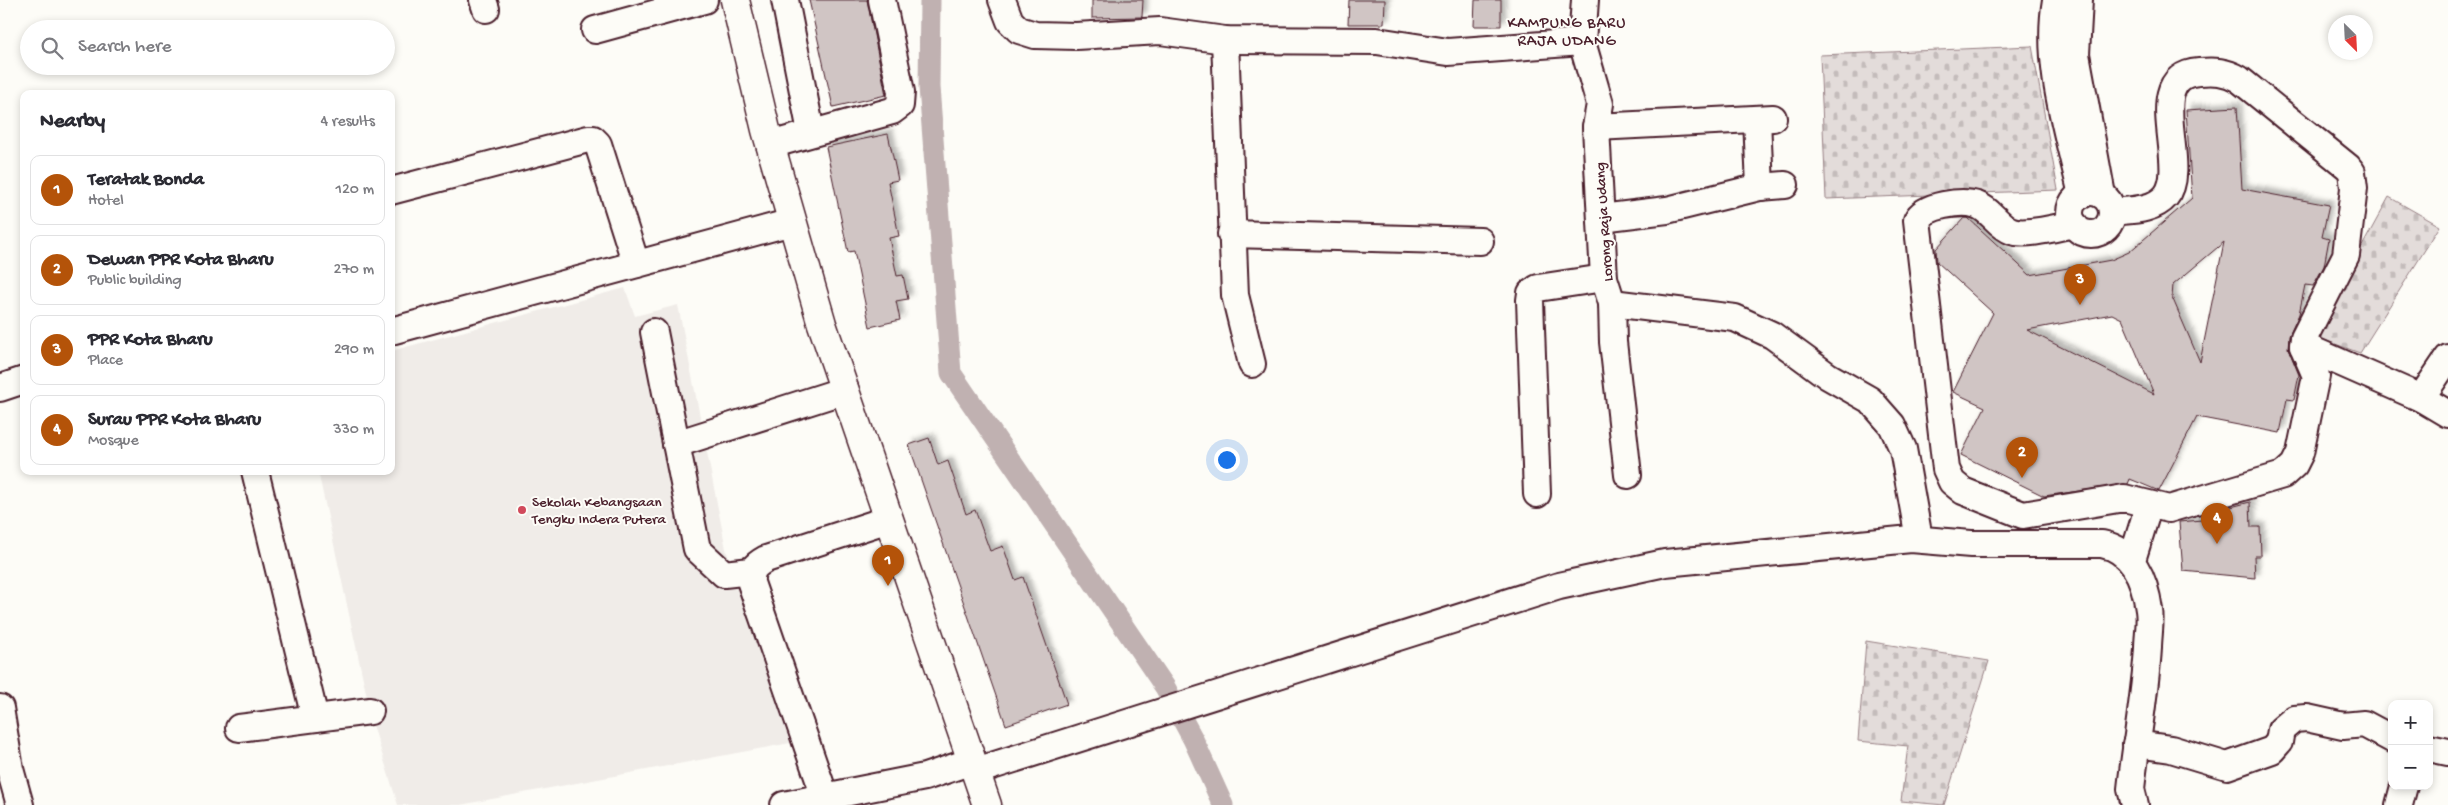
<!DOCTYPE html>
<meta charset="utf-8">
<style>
body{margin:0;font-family:"Gochi Hand",sans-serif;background:#f7f7f7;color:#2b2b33}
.controls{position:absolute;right:15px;bottom:15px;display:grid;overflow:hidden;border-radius:10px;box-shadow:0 2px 8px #0003}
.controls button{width:45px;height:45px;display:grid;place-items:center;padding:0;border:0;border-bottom:1px solid #e1e1e2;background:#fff;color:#2b2b33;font:25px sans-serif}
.compass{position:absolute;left:2328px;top:15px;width:45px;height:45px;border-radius:50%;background:#fff;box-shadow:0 2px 8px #0003;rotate:156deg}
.you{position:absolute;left:1226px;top:459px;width:18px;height:18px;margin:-12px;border:4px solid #fff;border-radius:50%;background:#1a73e8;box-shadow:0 0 0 8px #1a73e833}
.badge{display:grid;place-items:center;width:32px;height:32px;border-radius:50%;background:#b45309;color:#fff;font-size:16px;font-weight:700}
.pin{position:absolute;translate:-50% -41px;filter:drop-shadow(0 1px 2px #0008)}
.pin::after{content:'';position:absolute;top:26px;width:18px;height:15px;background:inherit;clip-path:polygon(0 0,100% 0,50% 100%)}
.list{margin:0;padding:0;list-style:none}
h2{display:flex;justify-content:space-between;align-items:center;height:65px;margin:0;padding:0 20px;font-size:21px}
h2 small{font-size:16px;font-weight:400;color:#7c7c81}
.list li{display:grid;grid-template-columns:32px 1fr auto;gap:15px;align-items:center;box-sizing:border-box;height:70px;margin:0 10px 10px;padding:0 10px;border:1px solid #e1e1e2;border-radius:10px}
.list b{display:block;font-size:19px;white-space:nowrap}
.list p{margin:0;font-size:16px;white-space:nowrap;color:#7c7c81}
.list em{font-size:16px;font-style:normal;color:#7c7c81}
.icon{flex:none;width:28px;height:28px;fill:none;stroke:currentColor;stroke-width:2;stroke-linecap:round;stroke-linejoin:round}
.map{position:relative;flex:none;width:2448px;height:805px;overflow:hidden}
.search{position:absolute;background:#fff;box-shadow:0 2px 8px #0003;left:20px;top:20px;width:375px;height:55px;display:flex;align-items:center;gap:12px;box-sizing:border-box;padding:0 18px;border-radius:28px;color:#7c7c81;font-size:19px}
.panel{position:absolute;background:#fff;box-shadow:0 2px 8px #0003;left:20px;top:90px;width:375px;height:385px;border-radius:10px}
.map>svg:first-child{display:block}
</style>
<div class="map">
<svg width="2448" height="805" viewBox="0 0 2448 805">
<defs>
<pattern id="cemetery-stones" width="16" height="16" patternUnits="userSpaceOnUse" patternTransform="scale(1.25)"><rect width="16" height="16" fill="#e3dcda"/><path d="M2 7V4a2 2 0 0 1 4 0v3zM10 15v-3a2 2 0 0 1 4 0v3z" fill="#c4bcbb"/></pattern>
<filter id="shadow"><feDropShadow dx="4.5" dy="-4.5" stdDeviation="2.5" flood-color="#0004"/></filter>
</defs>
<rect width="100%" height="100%" fill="#fdfcf7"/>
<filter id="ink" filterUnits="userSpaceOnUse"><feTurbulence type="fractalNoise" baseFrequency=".02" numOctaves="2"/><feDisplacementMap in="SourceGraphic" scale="10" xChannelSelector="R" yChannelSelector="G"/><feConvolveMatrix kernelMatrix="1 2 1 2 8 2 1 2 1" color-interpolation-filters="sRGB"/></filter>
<g filter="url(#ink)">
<path fill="#f0ece8" d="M625 288 635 316 678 305 726 549 790 743 460 805H398L373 725 318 471H391V351Z"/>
<g fill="url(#cemetery-stones)" stroke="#967e82">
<path d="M2032 46 2058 190 1826 199 1820 55Z"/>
<path d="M2389 197 2440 226 2360 353 2313 336Z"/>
<path d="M1866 641 1989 661 1944 805 1901 801 1908 746 1858 741Z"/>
</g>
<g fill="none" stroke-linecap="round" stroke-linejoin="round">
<path stroke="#c0b1b1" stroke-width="21" d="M930 0 929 87 951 373 1165 687 1193 739 1223 805"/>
</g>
<g fill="#d0c5c4" stroke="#4a1f2b" fill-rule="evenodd" filter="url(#shadow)">
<path d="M809 0H867L886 95 833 107Z"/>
<path d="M1092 0H1143L1142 17 1092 18Z"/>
<path d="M1349 0H1385L1384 24H1348Z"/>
<path d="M1475 0H1501V26H1474Z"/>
<path d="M2237 107 2242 189 2329 205 2322 237 2329 239 2324 266 2313 286 2305 285 2299 314 2289 336 2288 348 2299 375 2294 400 2287 399 2280 433 2197 417 2159 491 2130 479 2128 484 2044 496 1961 455 1985 407 1953 392 1993 313 1937 262 1936 249 1964 218H1968L2030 275 2111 260 2129 252 2192 198 2186 110ZM2224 242 2200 362 2172 297 2173 285ZM2112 314 2122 319 2154 394 2027 330Z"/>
<path d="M888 134 898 180 888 182 899 236 889 238 897 276 903 275 908 299 896 301 900 320 870 327 854 251 848 252 826 147Z"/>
<path d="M929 438 938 465 948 461 966 514 975 510 990 551 1003 546 1015 580 1023 577 1067 704 1006 725 909 445Z"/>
<path d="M2250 502 2251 527H2260L2261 556H2254L2255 578 2183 571 2179 522 2202 520 2201 515Z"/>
</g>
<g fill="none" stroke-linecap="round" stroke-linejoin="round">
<defs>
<g id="minor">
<path d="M483 0 486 9"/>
<path d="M785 0 811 132"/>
<path d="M1002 0 1010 21 1019 30 1035 35 1076 36 1160 31 1225 40 1377 41 1448 52 1582 42"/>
<path d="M1585 0 1582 42 1600 104 1596 127 1604 278 1612 303 1613 342 1628 475"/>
<path d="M2056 0C2045 65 2068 132 2082 195"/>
<path d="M2079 0 2076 54 2102 195"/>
<path d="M595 30 704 0"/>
<path d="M1225 40 1235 295 1252 364"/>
<path d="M1757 119 1760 187"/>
<path d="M1596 127 1773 118"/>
<path d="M770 145 892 111 900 105 901 92 882 0"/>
<path d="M391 191 588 139H593L598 144 636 264"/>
<circle cx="2091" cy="213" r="21"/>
<path d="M1601 218 1667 210 1760 187 1785 185"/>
<path d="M2074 224C2058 227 2026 236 2012 231 1998 226 1991 210 1977 205 1962 200 1924 205 1917 220L1946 469 1952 482 1963 491 2023 515 2124 498 2169 509 2283 475 2294 465 2300 453 2316 376 2303 346 2304 338 2346 255 2354 188 2352 172 2348 167 2239 79C2225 71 2215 71 2199 72 2140 76 2191 166 2166 196 2153 211 2130 210 2112 212"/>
<path d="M1231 234 1480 241"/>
<path d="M1612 303 1735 318 1772 335 1828 376 1870 400 1892 425 1903 449 1919 539"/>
<path d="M391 331 792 222"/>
<path d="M654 332 697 549 724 574 751 571"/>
<path d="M2303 346 2421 398"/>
<path d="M2448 358 2421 398 2448 414"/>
<path d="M0 388 24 380"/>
<path d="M676 444 845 390"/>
<path d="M255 471 315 718"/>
<path d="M1537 494 1530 300 1531 293 1538 288 1604 278"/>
<path d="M2132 560 2149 505"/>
<path d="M0 708 10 769 20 805"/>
<path d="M239 728 370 711"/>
<path d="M2136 744 2171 749 2227 766 2272 750 2279 742 2281 730 2294 719 2307 718 2343 726 2364 724 2392 739"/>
<path d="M2429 748 2448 752"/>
<path d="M976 771 1559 586 1665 563 1911 539 1971 544H2102C2133 550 2145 580 2149 610 2151 622 2148 636 2148 648 2145 696 2136 742 2131 789L2135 805"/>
<path d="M825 797 751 583C750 570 755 565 766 559L889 519"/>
<path d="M784 805 925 777 972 761"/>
<path d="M2399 805 2404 786"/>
</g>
<path id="major" d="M735 0 766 130 822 324 987 805"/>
</defs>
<use href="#minor" stroke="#4a1f2b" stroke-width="30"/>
<use href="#major" stroke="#4a1f2b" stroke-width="31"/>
<use href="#minor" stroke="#fdfcf7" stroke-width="26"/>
<use href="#major" stroke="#fdfcf7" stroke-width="28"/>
</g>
</g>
<circle fill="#d1495b" stroke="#fdfcf7" stroke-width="2" cx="522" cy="510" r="5"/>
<g text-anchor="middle" stroke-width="4" stroke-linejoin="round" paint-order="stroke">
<g font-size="15" fill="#4a1f2b" stroke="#fdfcf7">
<text transform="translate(1603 222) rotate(-94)" y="5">Lorong Raja Udang</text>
</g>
<g font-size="15" fill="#4a1f2b" stroke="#fdfcf7" text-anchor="start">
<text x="532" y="506">Sekolah Kebangsaan<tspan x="532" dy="17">Tengku Indera Putera</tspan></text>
</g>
<g font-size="16" letter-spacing="1" fill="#4a1f2b" stroke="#fdfcf7">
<text x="1567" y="27">KAMPUNG BARU<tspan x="1567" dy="18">RAJA UDANG</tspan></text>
</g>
</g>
</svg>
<div class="controls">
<button>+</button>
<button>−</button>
</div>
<svg class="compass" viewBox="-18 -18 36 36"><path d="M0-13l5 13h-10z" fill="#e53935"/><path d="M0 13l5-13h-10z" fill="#7c7c81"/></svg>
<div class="you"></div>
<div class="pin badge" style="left:888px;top:586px">1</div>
<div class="pin badge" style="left:2022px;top:478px">2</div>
<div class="pin badge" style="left:2080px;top:305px">3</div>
<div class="pin badge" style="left:2217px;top:544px">4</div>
<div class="search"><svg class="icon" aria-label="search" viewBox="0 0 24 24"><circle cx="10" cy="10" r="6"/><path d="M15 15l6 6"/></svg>Search here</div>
<section class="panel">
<h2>Nearby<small>4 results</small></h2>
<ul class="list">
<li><span class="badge">1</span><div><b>Teratak Bonda</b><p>Hotel</p></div><em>120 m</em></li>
<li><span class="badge">2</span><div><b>Dewan PPR Kota Bharu</b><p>Public building</p></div><em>270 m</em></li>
<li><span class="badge">3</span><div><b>PPR Kota Bharu</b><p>Place</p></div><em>290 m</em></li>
<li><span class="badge">4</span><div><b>Surau PPR Kota Bharu</b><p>Mosque</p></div><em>330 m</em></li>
</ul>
</section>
</div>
